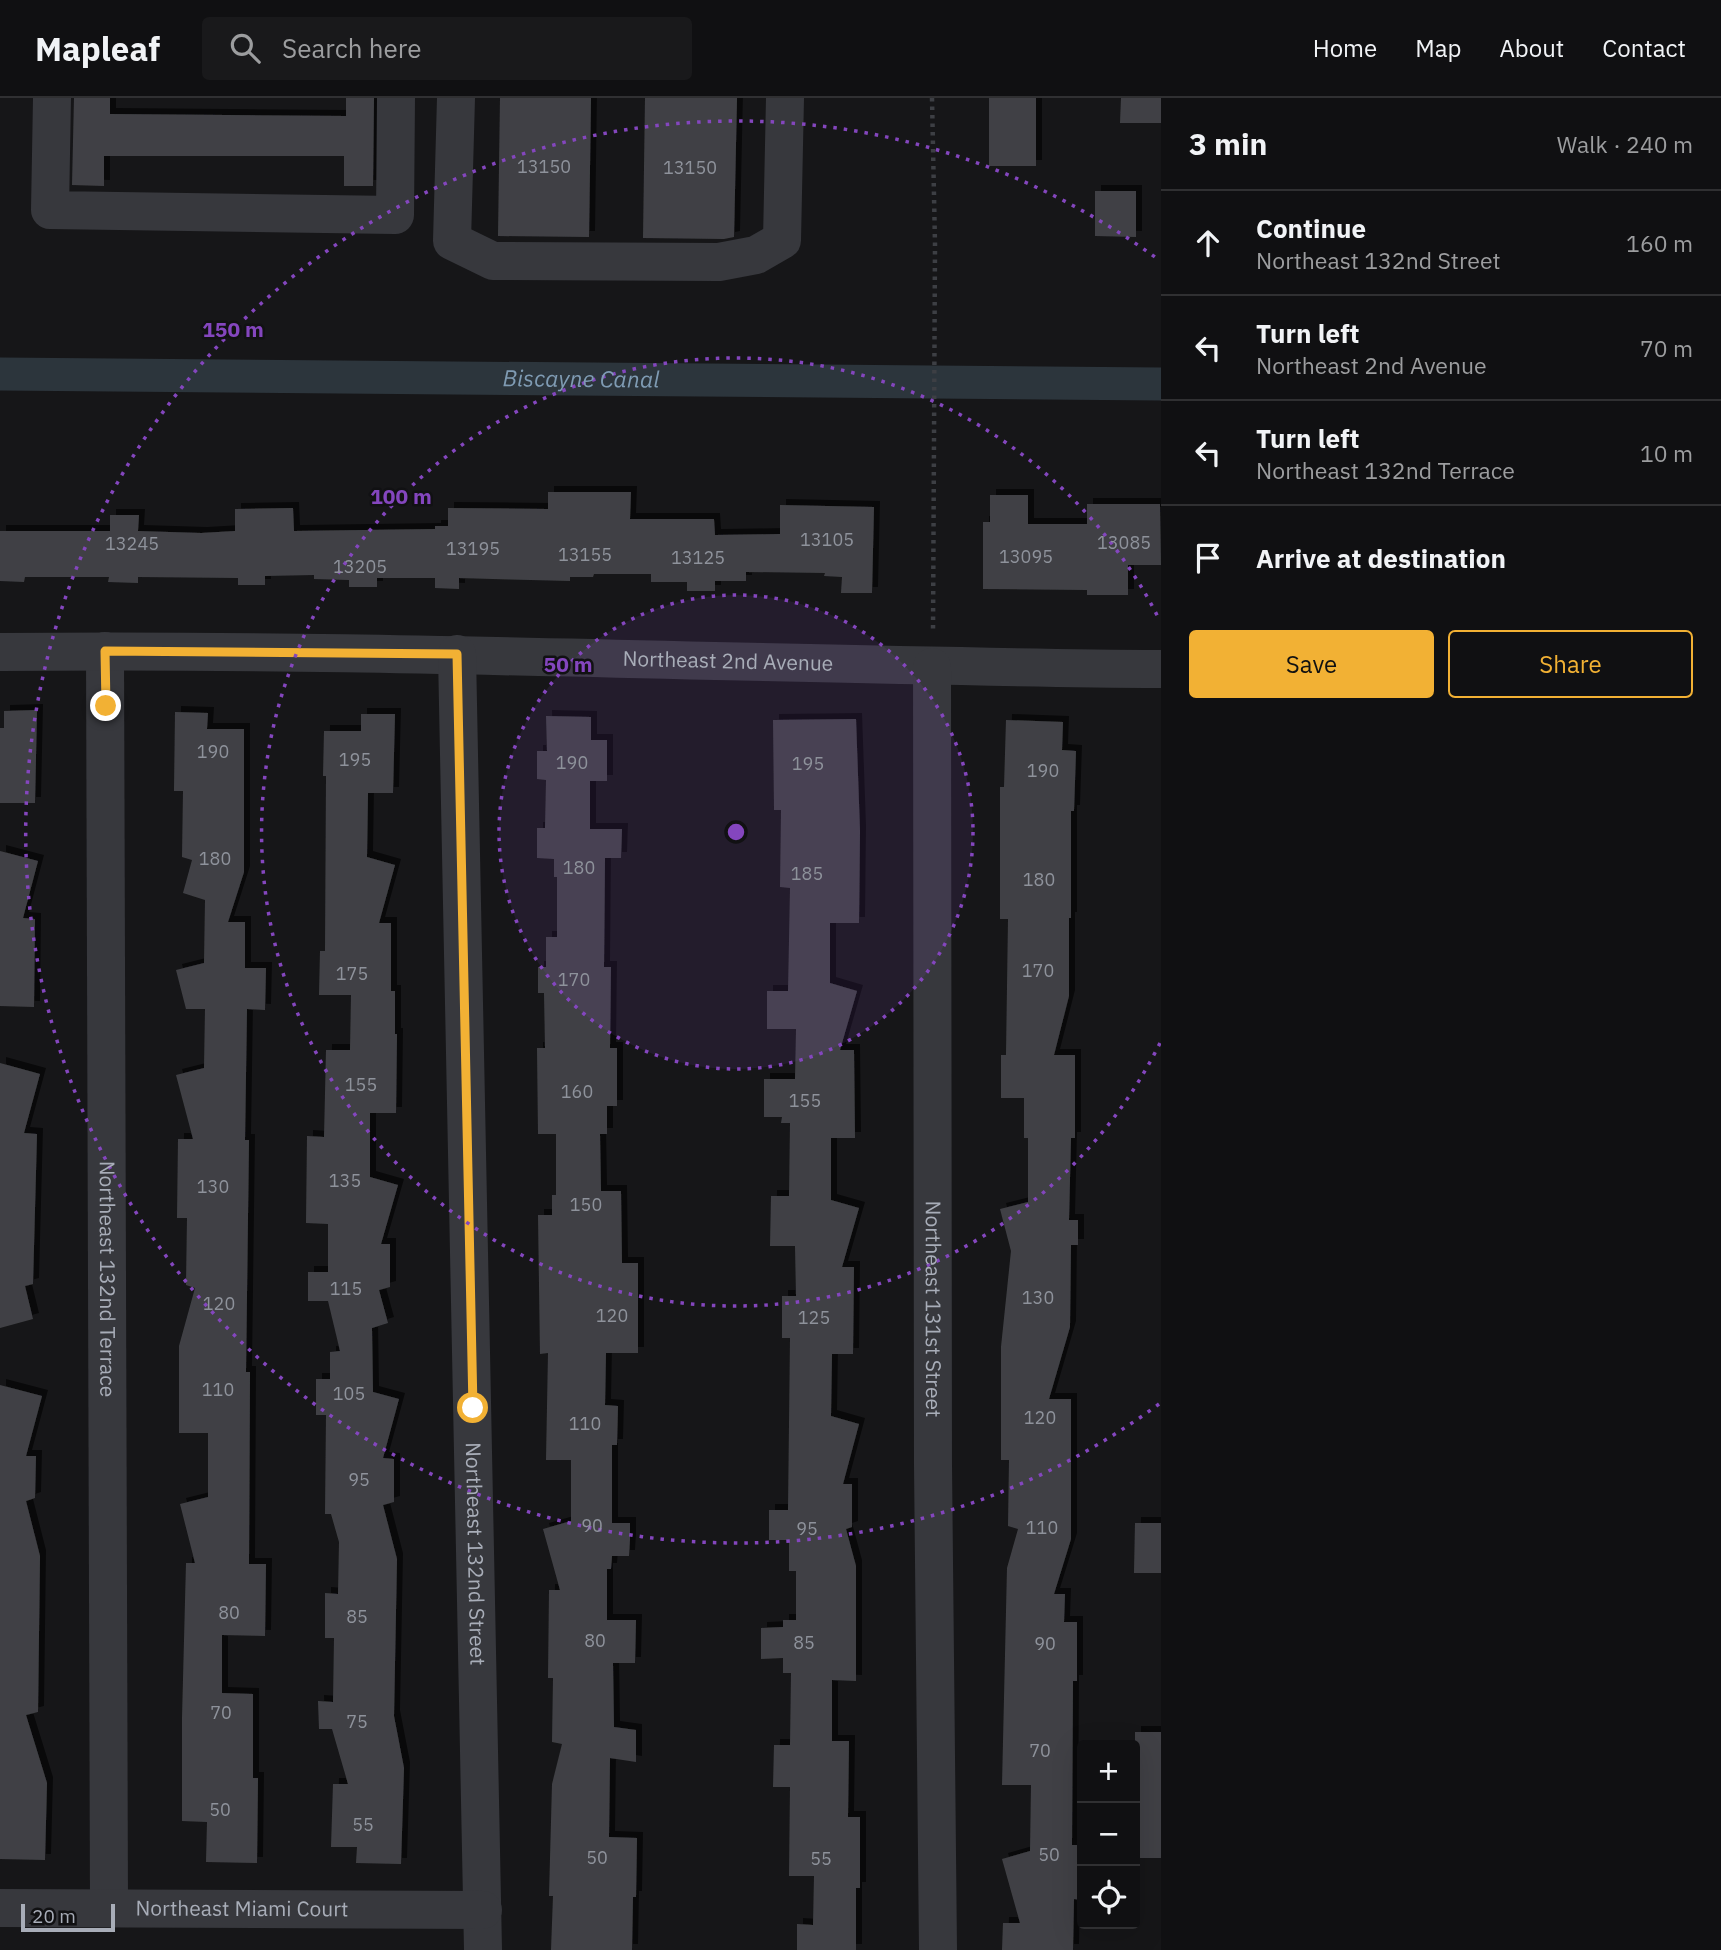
<!DOCTYPE html>
<meta charset="utf-8">
<style>
body{margin:0;font-family:"IBM Plex Sans",sans-serif;background:#19191b;color:#f1f3f6}
.controls{position:absolute;right:21px;bottom:21px;display:grid;overflow:hidden;border-radius:7px;box-shadow:0 7px 28px #0002}
.controls button{width:63px;height:63px;display:grid;place-items:center;padding:0;border:0;border-bottom:2px solid #303032;background:#101012;color:#f1f3f6;font:35px sans-serif}
.scale{position:absolute;left:21px;bottom:18px;width:94px;box-sizing:border-box;padding-left:7px;border:4px solid #a8adb8;border-top:0;font-size:19px;line-height:24px;white-space:nowrap;color:#a8adb8;-webkit-text-stroke:5px #111113;paint-order:stroke}
.stop{position:absolute;width:21px;height:21px;margin:-16px;border:5px solid #f2b134;border-radius:50%;background:#fff}
.stop.end{background:#f2b134;border-color:#fff;box-shadow:0 2px 7px #0008}
.list{margin:0;padding:0;list-style:none}
h2{display:flex;justify-content:space-between;align-items:center;height:91px;margin:0;padding:0 28px;font-size:30px}
h2 small{font-size:23px;font-weight:400;color:#9c9d9f}
.list li{display:grid;grid-template-columns:46px 1fr auto;gap:21px;align-items:center;box-sizing:border-box;height:105px;padding:0 28px;border-top:2px solid #303032}
.list b{display:block;font-size:26px;white-space:nowrap}
.list p{margin:0;font-size:23px;white-space:nowrap;color:#9c9d9f}
.list em{font-size:23px;font-style:normal;color:#9c9d9f}
.actions{display:flex;gap:14px;padding:21px 28px}
.actions a{flex:1;padding:16px 0;border:2px solid #f2b134;border-radius:7px;text-align:center;font-size:24px;color:#f2b134}
.actions .main{background:#f2b134;color:#111}
.icon{flex:none;width:38px;height:38px;fill:none;stroke:currentColor;stroke-width:2;stroke-linecap:round;stroke-linejoin:round}
.map{position:relative;flex:none;width:1161px;height:1852px;overflow:hidden}
header{display:flex;align-items:center;gap:42px;box-sizing:border-box;height:98px;padding:0 35px;background:#101012;border-bottom:2px solid #303032}
header strong{font-size:33px}
nav{display:flex;gap:38px;margin-inline-start:auto;font-size:24px}
.search{width:490px;height:63px;background:#19191b;display:flex;align-items:center;gap:18px;box-sizing:border-box;padding:0 24px;border-radius:7px;color:#9c9d9f;font-size:26px}
main{display:flex}
aside{flex:1;background:#101012}
.map>svg:first-child{display:block}
</style>
<header>
<strong>Mapleaf</strong>
<div class="search"><svg class="icon" aria-label="search" viewBox="0 0 24 24"><circle cx="10" cy="10" r="6"/><path d="M15 15l6 6"/></svg>Search here</div>
<nav><a>Home</a><a>Map</a><a>About</a><a>Contact</a></nav>
</header>
<main>
<div class="map">
<svg width="1161" height="1852" viewBox="0 0 1161 1852">
<defs>
<filter id="shadow"><feDropShadow dx="6" dy="-6" stdDeviation="0" flood-color="#0009"/></filter>
</defs>
<rect width="100%" height="100%" fill="#161618"/>
<g fill="none" stroke-linecap="round" stroke-linejoin="round">
<path stroke="#2c353c" stroke-width="33" id="s1" d="M0 276 1161 286"/>
</g>
<g fill="#404145" filter="url(#shadow)">
<path d="M74 0H110V16L346 18V0H374L373 88H344V58H104V88L72 87Z"/>
<path d="M500 0H591L589 139 498 138Z"/>
<path d="M645 0H737L734 139 724 141 643 140Z"/>
<rect x="989" y="0" width="47" height="68"/>
<path d="M1121 0H1161V25H1120Z"/>
<path d="M1095 93H1136V139L1095 138Z"/>
<path d="M548 394H631L630 421H714L715 437 780 436V407L874 409 872 495H841L842 479 824 478 825 475 746 474V483H715V493H687V484H651V476H594L593 479H570V483L459 480V491L435 490V480H377V489H349V482L314 481V477L265 478V487H238V480L138 479V485L108 484 109 479H25L24 484 0 483V433H110V417H139L138 433 201 435 235 433V411L293 410 294 433 435 431V428H448V410L548 411Z"/>
<path d="M990 397H1028V426H1087V406H1160L1161 467H1128V497H1087V492L983 491V424H990Z"/>
<path d="M37 612 35 705H0V630H4V613Z"/>
<path d="M175 614 208 615 207 631H244V774L228 824H245V870H266L265 912 247 911 245 1042H249L246 1274H250L249 1466H266L265 1538 222 1537V1595L253 1596V1680H258L257 1765 206 1764 207 1724 182 1723V1620L186 1465H195L180 1406 208 1399V1335H179V1248L195 1190 186 1187 187 1120H177L178 1041H193L176 977 204 970 205 911H186L176 872 204 865 205 802 183 795 192 762 182 759 183 693H174Z"/>
<path d="M361 616H395L393 695H368L367 759 395 767 379 825H391V893H395V936H397L396 1015H370V1079L398 1087 381 1146H390V1189L379 1192 388 1225 372 1230 373 1294 399 1301 383 1360 394 1361V1404L383 1407 397 1461 394 1618 404 1670 401 1766 356 1765 357 1749H331L333 1686H348L332 1631H319L318 1603 333 1604 334 1540H325V1495L338 1496 339 1444 331 1416H325L326 1317H316V1281H330V1254L340 1253 328 1203H308V1174H328V1126L306 1125 307 1038 324 1039 326 952H350L351 897H319L320 853H325L326 678H323L324 633H361Z"/>
<path d="M546 618 591 619V642H607V683H590V731H622L621 760H605L604 869H611L610 950H617V1008H607V1036H600L601 1093H621L622 1165H638V1255H606L605 1307 618 1308 617 1347H612V1425H630V1441L629 1458H612L611 1471H607V1522H636L635 1565H613L614 1629 636 1632V1664L610 1660 609 1739 637 1740 636 1799H633L632 1852H551L553 1798H549L552 1686 562 1646 552 1644 553 1580H548L549 1492H560L543 1431 571 1423V1362H546L548 1255 540 1256 538 1117H552V1097H556V1036H538L537 950H545L544 895H538V869H546V839H557V779H554V761L537 760V730H545L546 682 537 681V653H547Z"/>
<path d="M856 621 860 733 859 825H830V885L857 893 840 952H854L855 1040H831V1102L859 1110 842 1169H854L853 1256H832L831 1318 859 1326 843 1386H852V1429L846 1431 856 1468V1583L832 1582V1643H849L848 1719H860V1790H856V1852H797V1826L813 1827 814 1778H789L790 1689H773L774 1647H790L791 1575H783V1560L761 1561V1530L783 1529V1522H796V1473H789V1442H769V1412H788L790 1240H782V1198H796L795 1148H770L771 1098H789L790 1025H781L782 1019H764V981H795L796 931H767V893H788L790 790 780 789 781 712H774L773 622Z"/>
<path d="M1006 622 1063 624 1062 652 1076 653 1074 713H1071V820H1069V898L1054 957H1075V1040H1071L1069 1122H1078V1147H1071L1070 1229 1049 1301H1071V1441L1054 1496H1065L1064 1524H1077V1583H1073L1072 1747H1082V1802L1074 1801 1073 1852H1002L1003 1825H1020L1002 1761 1030 1753 1031 1687H1002L1007 1470 1018 1431 1008 1428 1009 1362H1001V1249L1011 1153 1000 1111 1028 1104V1040H1024V1000H1001V957H1006L1008 821H1000V689H1004Z"/>
<path d="M0 753 38 763 23 820 35 821 34 909 0 908Z"/>
<path d="M0 965 40 976 24 1035 37 1036 33 1186 25 1188 33 1221 0 1230Z"/>
<path d="M0 1287 42 1298 26 1358H36L35 1400 26 1403 40 1458 38 1614 26 1617 47 1685 45 1762 0 1761Z"/>
<path d="M1135 1425H1161V1475H1134Z"/>
<rect x="1135" y="1634" width="26" height="126"/>
</g>
<g fill="none" stroke-linecap="round" stroke-linejoin="round">
<path stroke="#3d3f44" stroke-width="4.5" stroke-dasharray="3.5 5" stroke-linecap="butt" d="M932 0 935 146 933 535"/>
<g stroke="#37383d" stroke-width="38">
<path d="M52 0 50 112 395 117 396 0"/>
<path d="M456 0 452 143 493 163 719 164 756 157 782 142 785 0"/>
<path id="s2" d="M105 553 109 1810"/>
<path id="s3" d="M0 554C387 550 774 568 1161 571"/>
<path id="s4" d="M457 556 483 1852"/>
<path id="s5" d="M932 569 933 1367 938 1852"/>
<path id="s6" d="M0 1810 483 1812"/>
</g>
</g>
<g fill="none" stroke-linecap="round" stroke-linejoin="round">
<path stroke="#f2b134" stroke-width="9" d="M106 608 105 553 457 556 473 1310"/>
</g>
<circle cx="736" cy="734" r="237" fill="#8446be" fill-opacity=".12"/>
<g fill="none" stroke="#8446be" stroke-width="3.5" stroke-dasharray="3.5 7">
<circle cx="736" cy="734" r="237"/>
<path d="M1160 945A474 474 0 1 1 1160 523"/>
<path d="M1159 1306A711 711 0 1 1 1159 162"/>
</g>
<g text-anchor="middle" stroke-width="5" stroke-linejoin="round" paint-order="stroke">
<g font-size="18" fill="#8e929b">
<text x="544" y="75">13150</text>
<text x="690" y="76">13150</text>
<text x="827" y="448">13105</text>
<text x="1124" y="451">13085</text>
<text x="132" y="452">13245</text>
<text x="473" y="457">13195</text>
<text x="585" y="463">13155</text>
<text x="1026" y="465">13095</text>
<text x="698" y="466">13125</text>
<text x="360" y="475">13205</text>
<text x="213" y="660">190</text>
<text x="355" y="668">195</text>
<text x="572" y="671">190</text>
<text x="808" y="672">195</text>
<text x="1043" y="679">190</text>
<text x="215" y="767">180</text>
<text x="579" y="776">180</text>
<text x="807" y="782">185</text>
<text x="1039" y="788">180</text>
<text x="1038" y="879">170</text>
<text x="352" y="882">175</text>
<text x="574" y="888">170</text>
<text x="361" y="993">155</text>
<text x="577" y="1000">160</text>
<text x="805" y="1009">155</text>
<text x="345" y="1089">135</text>
<text x="213" y="1095">130</text>
<text x="586" y="1113">150</text>
<text x="346" y="1197">115</text>
<text x="1038" y="1206">130</text>
<text x="219" y="1212">120</text>
<text x="612" y="1224">120</text>
<text x="814" y="1226">125</text>
<text x="218" y="1298">110</text>
<text x="349" y="1302">105</text>
<text x="1040" y="1326">120</text>
<text x="585" y="1332">110</text>
<text x="359" y="1388">95</text>
<text x="592" y="1434">90</text>
<text x="1042" y="1436">110</text>
<text x="807" y="1437">95</text>
<text x="229" y="1521">80</text>
<text x="357" y="1525">85</text>
<text x="595" y="1549">80</text>
<text x="804" y="1551">85</text>
<text x="1045" y="1552">90</text>
<text x="221" y="1621">70</text>
<text x="357" y="1630">75</text>
<text x="1040" y="1659">70</text>
<text x="220" y="1718">50</text>
<text x="363" y="1733">55</text>
<text x="1049" y="1763">50</text>
<text x="597" y="1766">50</text>
<text x="821" y="1767">55</text>
</g>
<g font-size="21" fill="#a8adb8" stroke="#111113">
<text dy="7" stroke="none"><textPath href="#s3" startOffset="728">Northeast 2nd Avenue</textPath></text>
<text dy="7" stroke="none"><textPath href="#s2" startOffset="628">Northeast 132nd Terrace</textPath></text>
<text dy="7" stroke="none"><textPath href="#s5" startOffset="642">Northeast 131st Street</textPath></text>
<text dy="7" stroke="none"><textPath href="#s4" startOffset="900">Northeast 132nd Street</textPath></text>
<text dy="7" stroke="none"><textPath href="#s6" startOffset="242">Northeast Miami Court</textPath></text>
</g>
<g font-size="23" font-style="italic" fill="#7f9bb3" stroke="#111113">
<text dy="8" stroke="none"><textPath href="#s1" startOffset="581">Biscayne Canal</textPath></text>
</g>
</g>
<circle cx="736" cy="734" r="10" fill="#8446be" stroke="#111113" stroke-width="3.5"/>
<g font-size="21" text-anchor="middle" font-weight="bold" fill="#8446be" stroke="#111113" stroke-width="5" stroke-linejoin="round" paint-order="stroke">
<text x="233" y="239">150 m</text>
<text x="401" y="406">100 m</text>
<text x="568" y="574">50 m</text>
</g>
</svg>
<div class="controls">
<button>+</button>
<button>−</button>
<button><svg class="icon" aria-label="locate" viewBox="0 0 24 24"><circle cx="12" cy="12" r="6"/><path d="M12 2v4M12 18v4M2 12h4M18 12h4"/></svg></button>
</div>
<div class="scale">20 m</div>
<div class="stop" style="left:473px;top:1310px"></div>
<div class="stop end" style="left:106px;top:608px"></div>
</div>
<aside>
<h2>3 min<small>Walk · 240 m</small></h2>
<ul class="list">
<li><svg class="icon" aria-label="ahead" viewBox="0 0 24 24"><path d="M12 20V5M6 11l6-6 6 6"/></svg><div><b>Continue</b><p>Northeast 132nd Street</p></div><em>160 m</em></li>
<li><svg class="icon" aria-label="left" viewBox="0 0 24 24"><path d="M17 20v-9H6M10 6l-5 5 5 5"/></svg><div><b>Turn left</b><p>Northeast 2nd Avenue</p></div><em>70 m</em></li>
<li><svg class="icon" aria-label="left" viewBox="0 0 24 24"><path d="M17 20v-9H6M10 6l-5 5 5 5"/></svg><div><b>Turn left</b><p>Northeast 132nd Terrace</p></div><em>10 m</em></li>
<li><svg class="icon" aria-label="arrive" viewBox="0 0 24 24"><path d="M6 21V4h12l-3 4 3 4H6"/></svg><div><b>Arrive at destination</b></div></li>
</ul>
<div class="actions"><a class="main">Save</a><a>Share</a></div>
</aside>
</main>
